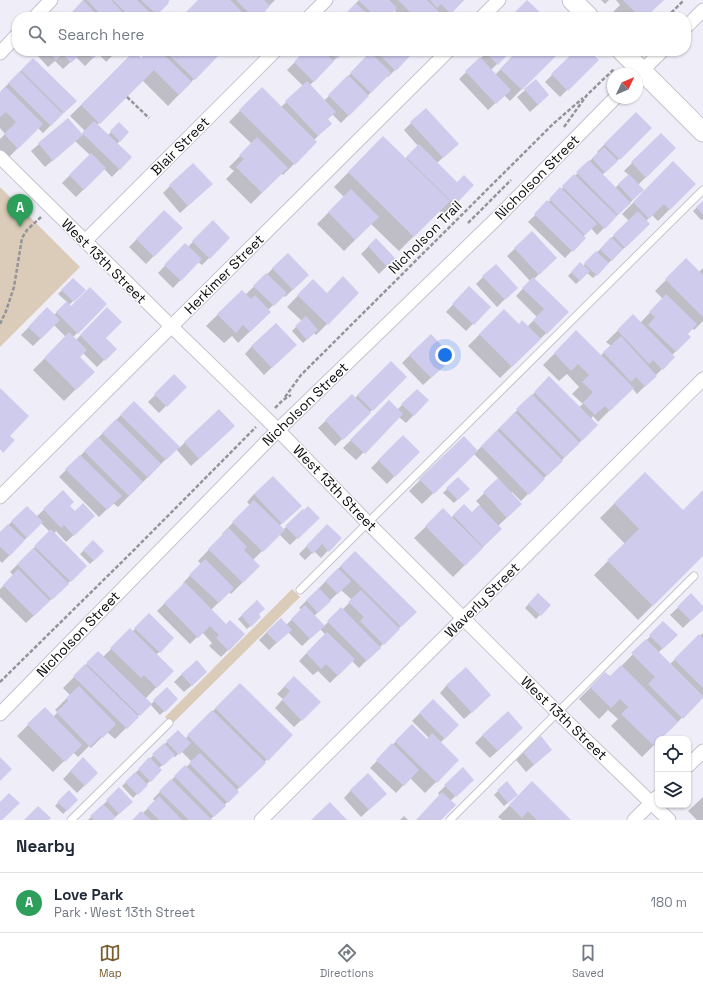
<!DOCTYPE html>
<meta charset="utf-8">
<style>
body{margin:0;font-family:"Space Grotesk",sans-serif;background:#f6f6f7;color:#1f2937}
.controls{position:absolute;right:12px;bottom:12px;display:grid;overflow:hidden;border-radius:8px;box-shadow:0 1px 3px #0004}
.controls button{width:36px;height:36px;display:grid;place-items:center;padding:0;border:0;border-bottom:1px solid #e0e1e3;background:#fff;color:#1f2937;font:20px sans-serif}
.compass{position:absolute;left:607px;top:68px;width:36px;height:36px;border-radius:50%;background:#fff;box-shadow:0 1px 3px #0004;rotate:46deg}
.you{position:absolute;left:445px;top:355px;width:14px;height:14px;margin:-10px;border:3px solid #fff;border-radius:50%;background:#1a73e8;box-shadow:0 0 0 6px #1a73e833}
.badge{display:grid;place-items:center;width:26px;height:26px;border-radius:50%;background:#7b5e31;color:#fff;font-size:13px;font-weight:700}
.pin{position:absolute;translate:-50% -33px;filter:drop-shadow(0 1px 2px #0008)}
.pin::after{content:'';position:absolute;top:21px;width:14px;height:12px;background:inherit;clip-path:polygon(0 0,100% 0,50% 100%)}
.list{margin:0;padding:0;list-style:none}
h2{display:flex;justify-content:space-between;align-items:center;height:52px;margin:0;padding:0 16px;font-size:17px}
h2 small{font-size:13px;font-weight:400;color:#747a83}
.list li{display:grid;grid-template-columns:26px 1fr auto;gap:12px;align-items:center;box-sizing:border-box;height:60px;padding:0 16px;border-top:1px solid #e0e1e3}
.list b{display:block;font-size:15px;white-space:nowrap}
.list p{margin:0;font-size:13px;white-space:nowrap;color:#747a83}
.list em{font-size:13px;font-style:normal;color:#747a83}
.icon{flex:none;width:22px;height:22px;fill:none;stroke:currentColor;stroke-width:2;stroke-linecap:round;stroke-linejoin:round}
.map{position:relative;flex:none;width:703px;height:820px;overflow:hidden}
.search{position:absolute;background:#fff;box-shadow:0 1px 3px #0004;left:12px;right:12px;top:12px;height:44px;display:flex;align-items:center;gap:10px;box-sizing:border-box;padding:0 14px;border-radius:16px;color:#747a83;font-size:15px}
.sheet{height:112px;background:#fff}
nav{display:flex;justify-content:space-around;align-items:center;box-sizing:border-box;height:56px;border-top:1px solid #e0e1e3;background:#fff;font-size:11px;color:#747a83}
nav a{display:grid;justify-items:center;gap:2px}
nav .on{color:#7b5e31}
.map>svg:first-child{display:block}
</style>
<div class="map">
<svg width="703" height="820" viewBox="0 0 703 820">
<rect width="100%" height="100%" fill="#efeef8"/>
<g fill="#daccb8">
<path d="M0 187 80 267 0 347Z"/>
<path d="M292 589 300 597 172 724 165 717Z"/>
</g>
<g fill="#0003" fill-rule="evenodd">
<path d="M84 0H168V3L154 17H68Z"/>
<path d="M200 0H275L258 17H183Z"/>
<path d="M359 0H464L446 17H401L394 10 387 17H343Z"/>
<path d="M601 0H609L605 4Z"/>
<path d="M616 0H662L645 17H618L613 12 620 5Z"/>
<path d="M43 51H117L106 62 98 53 85 66 76 57 63 69 55 61 48 67 38 56Z"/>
<path d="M149 51H221L168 106 142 80 97 125 108 135 119 124 128 132 117 144 131 157 112 177 104 169 76 197 62 183 90 155 75 141 45 167 31 151 68 119 82 135 85 131 70 116 134 52 141 59Z"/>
<path d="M306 51H343L310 85 324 101 367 57 365 54 368 51H414L388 77 387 76 341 123 332 114 327 120 319 135 314 140 316 142 283 175 281 173 251 204 226 179 234 171 229 167 252 144 229 122 262 88 281 107 303 86 287 70Z"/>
<path d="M488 51H510L491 70 495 75 518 51H559L510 101 504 95 488 110 459 79Z"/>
<path d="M576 51H588L597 60 560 97 545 82Z"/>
<path d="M33 59 75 101 43 133 38 128 7 159 0 153V139L5 134 0 128V94L1 91Z"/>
<path d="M536 81 541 102 530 112 517 97Z"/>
<path d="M636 113 651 128 602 175 615 188 629 175 624 171 661 134 675 148 638 185 643 190 597 235 591 228 583 237 584 238 565 258 528 222 598 153 597 152Z"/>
<path d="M411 123 450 151 437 163 457 183 472 185 443 215 439 211 399 251 371 224 344 251 317 224 344 197 334 187 383 137 405 159 418 146 404 130Z"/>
<path d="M673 163 695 184 658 221 652 215 646 221 649 224 593 278 587 273 576 284 568 276 580 263 583 266 629 221 622 214Z"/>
<path d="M170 186 204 191 180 213 163 193Z"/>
<path d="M703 202V219L701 220 693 211Z"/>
<path d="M164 212 181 228 146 264 129 247Z"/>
<path d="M213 221 229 238 202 265 198 262 173 288 158 273 185 245 188 247Z"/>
<path d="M532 233 555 258 534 279 568 312 500 378 468 346 504 310 519 325 527 327 537 317 516 296 530 281 507 256Z"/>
<path d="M376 239 387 266 379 274 361 254Z"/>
<path d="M288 254 308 275 285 297 283 295 268 310 270 312 238 343 232 336 224 343 206 326 242 291 245 295Z"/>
<path d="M686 260 699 272 703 268V321L694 330 692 328 686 334 690 337 672 355 674 357 637 394 632 388 598 422 593 416 591 419 597 425 521 501 512 492 511 493 521 504 498 526 501 529 453 577 414 538 443 510 451 518 464 505 472 513 480 505 476 501 499 479 474 454 422 504 409 491 420 480 477 451 549 378 579 407 583 404 572 394 579 387 567 374 559 381 543 365 576 332 600 356 611 346 606 342 633 316 640 323 663 299 655 291Z"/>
<path d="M483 277 509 295 497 307 476 284Z"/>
<path d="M73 279 84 290 69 305 71 307 106 304 73 337 76 340 107 308 105 338 115 349 97 367 83 353 78 357 93 372 64 401 33 370 66 337 54 325 33 346 21 335 47 309 54 315 67 302 58 294Z"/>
<path d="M313 280 327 294 358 293 316 335 314 333 303 343 292 331 302 321 287 307Z"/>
<path d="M469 287 489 307 466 331 446 312Z"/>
<path d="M252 346 288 352 264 375 245 354Z"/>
<path d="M410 355 444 366 423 385 402 363Z"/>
<path d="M391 362 406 377 335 446 318 428 352 396 355 398Z"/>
<path d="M174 376 185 387 159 413 148 402Z"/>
<path d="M417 390 428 400 406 423 399 417 356 460 343 448 389 402 397 410Z"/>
<path d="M134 402 179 448 219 411 226 434 191 466 176 449 118 507 113 503 99 517 59 477Z"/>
<path d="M403 436 418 452 387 484 371 468Z"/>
<path d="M645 473 683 511 703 491V555L638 620 594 575 625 544 600 518Z"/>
<path d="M458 478 468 489 454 503 443 493Z"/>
<path d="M63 492 68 506 87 523 66 542 56 531 54 534 86 566 26 623 0 597V589L14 576 10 572 50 532 41 523 2 563 0 561V533L27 507 36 517Z"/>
<path d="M254 494 293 513 279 526 283 530 303 510 318 518 290 545 279 534 253 560 259 566 231 594 229 592 211 610 226 626 244 634 221 657 209 646 212 643 202 632 190 644 157 611 184 584 183 583 201 564 198 561 223 535 222 534 250 505 247 502Z"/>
<path d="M327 526 340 538 321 558 314 551 305 560 299 554Z"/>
<path d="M93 541 103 551 90 564 80 554Z"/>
<path d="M355 552 415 612 359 668 352 661 330 683 318 671 313 675 299 661 325 634 320 629 302 646 288 632 269 650 259 640 267 632 286 625 302 610 299 608ZM341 590 352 600 342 610 341 609 324 626 314 616Z"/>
<path d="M691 595 703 608 683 628 670 615Z"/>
<path d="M534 598 549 605 536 619 525 608Z"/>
<path d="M257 602 258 614 260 617 247 629 238 619Z"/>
<path d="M149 615 173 638 156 655 172 671 145 699 151 704 167 689 177 699 160 715 150 704 115 739 107 732 91 748 89 746 78 757 73 752 53 772 17 736 45 708 53 717 58 712 55 710 70 695 63 688 98 653 103 657 130 630 132 632Z"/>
<path d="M663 623 676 635 658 653 670 664 703 633V696L671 729 658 739V741L642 757 611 726 618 719 608 710 599 719 579 699 605 673 610 678Z"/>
<path d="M182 674 199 679 184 692 174 682Z"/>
<path d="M294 677 320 702 294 727 275 708 283 699 277 694Z"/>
<path d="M240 684 291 735 236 791 237 792 210 820H133L143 813 155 801 153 799 185 766 186 767 192 762 181 751 175 757 173 756 159 768 161 770 133 798 122 786 178 731 185 739Z"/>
<path d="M447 685 483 702 464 719 440 693Z"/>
<path d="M433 700 458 725 440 743 458 760 425 793 410 778 396 793 370 768 412 725 427 740 429 738 412 721Z"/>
<path d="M483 735H515L490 758 475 743Z"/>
<path d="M551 750 526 772 516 760 524 752Z"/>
<path d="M83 758 97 773 77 793 63 779Z"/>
<path d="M463 769 466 787 450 801 440 820H417L440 796 438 793Z"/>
<path d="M506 783 517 795 504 806 494 795Z"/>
<path d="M532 783 570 820H502L498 817Z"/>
<path d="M119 789 124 809 112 820H88Z"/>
<path d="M351 790 378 801 361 817 344 798Z"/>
<path d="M69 791 77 800 63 814 55 806Z"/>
<path d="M703 797V820H697L688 811Z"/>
<path d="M404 816 408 820H400Z"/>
</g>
<g fill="#cecbed">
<path d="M83 0 99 17H75L71 13Z"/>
<path d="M87 0H111L127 17H103Z"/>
<path d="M113 0H137L154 17H130Z"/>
<path d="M141 0H170L168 2 169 3 157 15Z"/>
<path d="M198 0H230L247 17H192L186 12Z"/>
<path d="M236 0H264L270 6 260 17H253Z"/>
<path d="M358 0H389L397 8 389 17H376Z"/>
<path d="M398 0H427L444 17H415Z"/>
<path d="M430 0H462L463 1 451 14 441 4 437 8Z"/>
<path d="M527 0 545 17H510Z"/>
<path d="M623 0H664L646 17H640Z"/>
<path d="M356 3 370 17H342Z"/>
<path d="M47 51H84L71 63 63 54 56 60Z"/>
<path d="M85 51H99L100 52 93 59Z"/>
<path d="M134 51 141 58 148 51H160L192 82 179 95 154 70 100 124 81 105Z"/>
<path d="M165 51H221L222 52 195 80Z"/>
<path d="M304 51H323L334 61 314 82 294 62Z"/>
<path d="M329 51H344L337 59Z"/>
<path d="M376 51H407L411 55 396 71Z"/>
<path d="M486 51H511L498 65 485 52Z"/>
<path d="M517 51H561L522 90 500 69Z"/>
<path d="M575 51H589L599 60 568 91 551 74Z"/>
<path d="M370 52 391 73 371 93 350 73Z"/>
<path d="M480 57 511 90 496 104 465 71Z"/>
<path d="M33 58 77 101 64 113 21 70Z"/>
<path d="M20 71 63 114 51 126 8 83Z"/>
<path d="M348 75 369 96 349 116 328 95Z"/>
<path d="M536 79 549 95 538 105 524 89Z"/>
<path d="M307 81 336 112 328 119 332 124 318 136 285 101Z"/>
<path d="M6 87 43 124 18 149 4 134 16 122 6 112 0 117V92Z"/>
<path d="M262 87 317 142 295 165 239 110Z"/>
<path d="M426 108 459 144 443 158 410 122Z"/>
<path d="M636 112 652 128 620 160 604 144Z"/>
<path d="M68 118 83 135 53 161 38 143Z"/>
<path d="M94 121 132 157 120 170 82 133Z"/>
<path d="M119 122 129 132 120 142 110 131Z"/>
<path d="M661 133 676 148 646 178 631 162Z"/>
<path d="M383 136 450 201 414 237 348 172Z"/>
<path d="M257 137 288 168 262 193 236 167 244 159 239 155Z"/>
<path d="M419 144 457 182 464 175 474 185 455 205 406 157Z"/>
<path d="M604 147 618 161 605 173 592 158Z"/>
<path d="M91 153 106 168 84 190 69 175Z"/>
<path d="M589 160 631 203 618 215 576 172Z"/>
<path d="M673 161 696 184 670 210 664 204 649 219 633 202Z"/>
<path d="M193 163 213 184 188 206 169 185Z"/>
<path d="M574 174 617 216 605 229 562 186Z"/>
<path d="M629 174 644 190 632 200 618 184Z"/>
<path d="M560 187 597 224 585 235 549 199Z"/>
<path d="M351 189 379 217 355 240 328 212Z"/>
<path d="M547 200 586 238 573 252 534 214Z"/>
<path d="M703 201V215L696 207Z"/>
<path d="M164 210 183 228 154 257 136 239Z"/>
<path d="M638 211 650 224 625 248 613 235Z"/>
<path d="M213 220 230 238 210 259 192 241Z"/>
<path d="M532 231 557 258 539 275 514 248Z"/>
<path d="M611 237 623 249 612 261 600 249Z"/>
<path d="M376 238 396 259 387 267 368 246Z"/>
<path d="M185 243 202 259 181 281 164 265Z"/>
<path d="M596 251 609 263 597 276 584 263Z"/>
<path d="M288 253 309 275 293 290 272 268Z"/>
<path d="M686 258 703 275V317L665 279Z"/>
<path d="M580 262 590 271 580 281 571 272Z"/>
<path d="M496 264 518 288 505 300 482 276Z"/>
<path d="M266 273 287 293 274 306 253 286Z"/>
<path d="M343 276 359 293 328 325 297 295 313 279 327 293Z"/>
<path d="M533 277 569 312 547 334 533 320 544 309 522 288Z"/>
<path d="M73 278 86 290 74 302 61 290Z"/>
<path d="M469 286 491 307 474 325 452 304Z"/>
<path d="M90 287 107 304 78 334 56 312 67 301 71 306Z"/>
<path d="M242 290 251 299 255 295 271 312 250 332 243 325 236 333 217 314Z"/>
<path d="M666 294 697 324 688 334 691 337 676 352 648 325 655 317 649 312Z"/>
<path d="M47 307 60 320 41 339 28 327Z"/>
<path d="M107 307 122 322 106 338 117 349 105 361 80 335Z"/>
<path d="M504 309 519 324 522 320 541 339 512 367 479 334Z"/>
<path d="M633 314 675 357 663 370 653 360 649 364 617 330Z"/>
<path d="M306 316 318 330 307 340 295 326Z"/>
<path d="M276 323 297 345 272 368 251 346Z"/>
<path d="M576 330 634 388 610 411 605 406 595 415 583 403 593 392 582 382 589 375 578 364 571 371 554 353Z"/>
<path d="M69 332 87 350 80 357 95 372 76 390 44 358Z"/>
<path d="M431 334 453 358 431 378 409 355Z"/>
<path d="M621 336 657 376 645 387 636 377 631 382 603 352Z"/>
<path d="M391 361 407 377 373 411 357 395Z"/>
<path d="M174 374 187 387 167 407 154 394Z"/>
<path d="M549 376 598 425 582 441 534 392Z"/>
<path d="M0 388 29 416 10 436 15 440 3 453 0 449Z"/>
<path d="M417 389 429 400 414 416 401 404Z"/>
<path d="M352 394 371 413 343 440 325 420Z"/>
<path d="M532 394 580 443 564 458 516 409Z"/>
<path d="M389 400 403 414 365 454 350 440Z"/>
<path d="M134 401 180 447 166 460 120 415Z"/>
<path d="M219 409 235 426 199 459 184 442Z"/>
<path d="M515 412 563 461 547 476 499 428Z"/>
<path d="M116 419 161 464 148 478 102 433Z"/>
<path d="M497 430 545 479 529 495 481 446Z"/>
<path d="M403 435 420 452 395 477 378 460Z"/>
<path d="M464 436 478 451 434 494 419 479Z"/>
<path d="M98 437 143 482 129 496 84 451Z"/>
<path d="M80 455 122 496 107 510 65 469Z"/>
<path d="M645 472 683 510 703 490V556L653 606 607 560 639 529 614 503Z"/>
<path d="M273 476 302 506 282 524 254 494Z"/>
<path d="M458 477 470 489 458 500 446 488Z"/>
<path d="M498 478 522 504 507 518 483 492Z"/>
<path d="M63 490 74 502 70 506 75 511 83 503 95 516 74 536 64 525 61 528 43 509Z"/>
<path d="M254 500 285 530 263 552 232 522Z"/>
<path d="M464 504 472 512 479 505 502 529 483 547 453 515Z"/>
<path d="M27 506 43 522 27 538 11 521Z"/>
<path d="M308 506 320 518 298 539 285 526 303 509 304 510Z"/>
<path d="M443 508 483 548 465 566 425 526Z"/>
<path d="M8 524 25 540 10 556 0 547V532Z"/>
<path d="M327 524 342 538 329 552 322 544 313 554 306 546Z"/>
<path d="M229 528 247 547 244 550 260 566 243 583 208 549Z"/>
<path d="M51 529 87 566 71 582 34 546Z"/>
<path d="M93 540 104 551 94 561 83 550Z"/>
<path d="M33 548 69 584 52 600 17 564Z"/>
<path d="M355 551 417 612 401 627 340 566Z"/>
<path d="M205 559 234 588 219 603 189 575Z"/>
<path d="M338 568 351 581 338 594 325 581Z"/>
<path d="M18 569 50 601 34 616 3 585Z"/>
<path d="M185 582 226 624 230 620 245 634 229 651 216 638 219 635 210 626 198 638 164 603Z"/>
<path d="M319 588 331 601 318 613 306 600Z"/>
<path d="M361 590 400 629 384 645 360 621 364 617 348 602Z"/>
<path d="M538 593 551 605 541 616 528 604Z"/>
<path d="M691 593 703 606V610L691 621 677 607Z"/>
<path d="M257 600 265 609 259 614 261 617 251 627 241 615Z"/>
<path d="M305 605 325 626 310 639 291 619Z"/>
<path d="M341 607 381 648 367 661 327 621Z"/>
<path d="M149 613 174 638 160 653 134 628Z"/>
<path d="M281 618 292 630 277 643 266 632Z"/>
<path d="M663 621 678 635 663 649 649 635Z"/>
<path d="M130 628 174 671 157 688 144 675 141 678 110 648Z"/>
<path d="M327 632 355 659 338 676 326 664 321 669 306 653Z"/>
<path d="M699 634 703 638V688L674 659Z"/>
<path d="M646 639 703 696V698L683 719 648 684 655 677 631 653Z"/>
<path d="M98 651 152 704 140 716 86 663Z"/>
<path d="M197 660 207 672 192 686 181 674Z"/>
<path d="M85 664 139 717 127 729 73 676Z"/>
<path d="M621 665 678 722 661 739H658V742L654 746 621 714 628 707 620 699 611 708 590 687 605 672 610 676Z"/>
<path d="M466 667 491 695 472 713 446 685Z"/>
<path d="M294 676 321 702 302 721 282 700 290 691 284 686Z"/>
<path d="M240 683 293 735 268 761 215 708Z"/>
<path d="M79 686 116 724 103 738 101 736 90 747 56 712 68 701 66 698Z"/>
<path d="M167 687 178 699 165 712 153 700Z"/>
<path d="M433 699 459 725 445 739 419 713Z"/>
<path d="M45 707 82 745 65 762 27 724Z"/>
<path d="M212 710 266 763 240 788 187 735Z"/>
<path d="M508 711 523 728 498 751 482 735Z"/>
<path d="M412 724 427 739 432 733 459 760 437 783 395 741Z"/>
<path d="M178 730 191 743 179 755 166 741Z"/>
<path d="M541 736 552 750 534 765 523 752Z"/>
<path d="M164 743 175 755 163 766 152 754Z"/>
<path d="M392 743 419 770 404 786 376 760Z"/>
<path d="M200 753 239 792 228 803 189 763Z"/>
<path d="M0 757 12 769 0 781Z"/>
<path d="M83 757 98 773 85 786 70 771Z"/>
<path d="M149 757 162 770 151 782 138 769Z"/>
<path d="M185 765 226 806 214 817 174 776Z"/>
<path d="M463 767 474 780 456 797 444 785Z"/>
<path d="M135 772 148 785 138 795 125 782Z"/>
<path d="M368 773 387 794 369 810 350 790Z"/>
<path d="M171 779 212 820H189L159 791Z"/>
<path d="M507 781 518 795 508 803 497 790Z"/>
<path d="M532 781 571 820H537L528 811 522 818 509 805Z"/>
<path d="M119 787 133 802 119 814 106 800Z"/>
<path d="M69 790 78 800 67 811 57 802Z"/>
<path d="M442 792 456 805 441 820H416Z"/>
<path d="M9 793 20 803 2 820H0V802Z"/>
<path d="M159 796 182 820H159L147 808Z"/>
<path d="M330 802 347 820H311Z"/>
<path d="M103 804 116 817 113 820H94L90 816Z"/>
<path d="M38 806 51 818 49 820H24Z"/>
<path d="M141 811 151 820H132Z"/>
</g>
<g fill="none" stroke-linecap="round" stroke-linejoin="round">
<defs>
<g id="lane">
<path d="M300 590 703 190"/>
<path d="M71 820 169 723"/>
<path d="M450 820 694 576"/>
</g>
<g id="street">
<path d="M35 17 51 0"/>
<path d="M309 17 326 0"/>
<path d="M482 17 499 0"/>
<path d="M686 27 703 10"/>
<path d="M0 53 17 35"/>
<path d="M637 76 662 51"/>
<path d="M0 157 171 326 278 430 367 522 558 713 669 820"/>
<path d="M85 241 275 51"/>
<path d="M0 497 448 51"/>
<path d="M0 714 278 430 496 219 615 98"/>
<path d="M688 766 703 751"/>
<path d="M261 820 703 379"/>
<path d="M634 820 657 797"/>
</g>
<g id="secondary">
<path d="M572 0 589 17"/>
<path d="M622 51 703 132"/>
</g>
</defs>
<use href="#lane" stroke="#c4c3cd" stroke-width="9"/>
<use href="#street" stroke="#c4c3cd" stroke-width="15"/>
<use href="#secondary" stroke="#c4c3cd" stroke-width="21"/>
<g stroke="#95949b" stroke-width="2.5" stroke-dasharray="4 2" stroke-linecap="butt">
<path d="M667 17 684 0"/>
<path d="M127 97 149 118"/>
<path d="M564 127 587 95 614 69"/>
<path d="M468 223 511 180"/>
<path d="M0 324 6 311 14 287 22 238 27 230 41 217"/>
<path d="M285 397 301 375 553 124 583 98"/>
<path d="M275 408 283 400 291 395"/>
<path d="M0 682 135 549 256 427"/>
</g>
<use href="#lane" stroke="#fff" stroke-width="7"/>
<use href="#street" stroke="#fff" stroke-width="13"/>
<use href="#secondary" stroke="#fff" stroke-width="19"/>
</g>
<g text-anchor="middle" stroke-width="3" stroke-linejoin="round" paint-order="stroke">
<g font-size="14" fill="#0b0b0e" stroke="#fff">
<text transform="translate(180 146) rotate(-45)" y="5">Blair Street</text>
<text transform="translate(537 177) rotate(-45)" y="5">Nicholson Street</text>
<text transform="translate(425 237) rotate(-45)" y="5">Nicholson Trail</text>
<text transform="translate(104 261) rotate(45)" y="5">West 13th Street</text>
<text transform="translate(224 274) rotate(-45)" y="5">Herkimer Street</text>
<text transform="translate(305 404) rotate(-44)" y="5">Nicholson Street</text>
<text transform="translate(335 488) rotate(46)" y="5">West 13th Street</text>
<text transform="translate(482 600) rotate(-45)" y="5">Waverly Street</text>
<text transform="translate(78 634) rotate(-46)" y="5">Nicholson Street</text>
<text transform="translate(564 718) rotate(44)" y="5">West 13th Street</text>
</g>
</g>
</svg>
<div class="controls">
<button><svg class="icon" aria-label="locate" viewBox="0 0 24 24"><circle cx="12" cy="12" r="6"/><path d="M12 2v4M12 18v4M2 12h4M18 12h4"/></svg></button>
<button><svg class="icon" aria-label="layers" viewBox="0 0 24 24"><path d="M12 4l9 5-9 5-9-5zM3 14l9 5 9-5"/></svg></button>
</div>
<svg class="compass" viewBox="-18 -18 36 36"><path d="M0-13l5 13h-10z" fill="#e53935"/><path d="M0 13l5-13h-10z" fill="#747a83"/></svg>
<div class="you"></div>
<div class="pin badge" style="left:20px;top:227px;background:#2e9e5b">A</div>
<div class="search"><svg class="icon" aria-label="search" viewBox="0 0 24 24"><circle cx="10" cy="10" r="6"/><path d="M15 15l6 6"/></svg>Search here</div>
</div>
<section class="sheet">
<h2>Nearby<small></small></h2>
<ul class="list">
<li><span class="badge" style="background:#2e9e5b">A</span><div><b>Love Park</b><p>Park · West 13th Street</p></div><em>180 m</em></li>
</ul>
</section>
<nav>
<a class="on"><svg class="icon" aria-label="map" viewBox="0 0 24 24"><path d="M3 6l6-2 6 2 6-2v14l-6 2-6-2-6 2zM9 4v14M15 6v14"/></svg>Map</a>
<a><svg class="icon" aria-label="directions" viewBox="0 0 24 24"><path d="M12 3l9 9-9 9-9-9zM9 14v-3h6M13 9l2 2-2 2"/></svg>Directions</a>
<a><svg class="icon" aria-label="saved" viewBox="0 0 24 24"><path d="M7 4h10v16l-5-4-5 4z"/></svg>Saved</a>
</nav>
